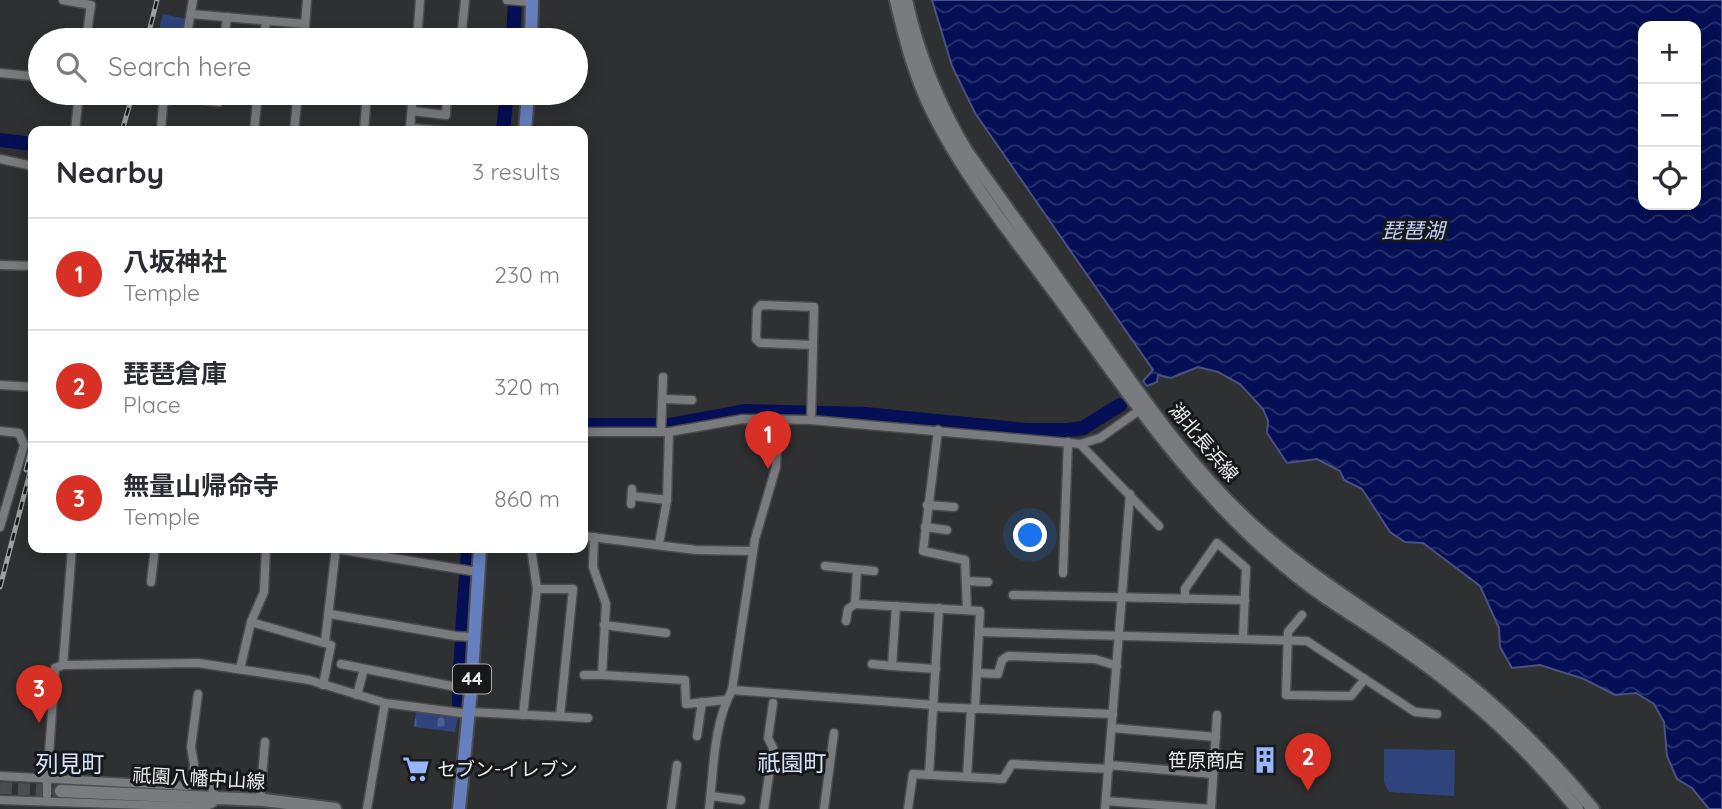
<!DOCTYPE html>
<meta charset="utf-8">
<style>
body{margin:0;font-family:Quicksand,"Noto Sans JP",sans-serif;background:#f7f7f7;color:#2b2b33}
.controls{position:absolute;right:21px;top:21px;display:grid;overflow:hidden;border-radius:14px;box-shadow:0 4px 18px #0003}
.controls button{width:63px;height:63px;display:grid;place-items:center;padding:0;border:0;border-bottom:2px solid #e1e1e2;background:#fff;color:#2b2b33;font:35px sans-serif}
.you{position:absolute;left:1031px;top:536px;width:24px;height:24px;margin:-18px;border:5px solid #fff;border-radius:50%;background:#1a73e8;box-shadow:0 0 0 10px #1a73e833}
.badge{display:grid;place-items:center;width:46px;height:46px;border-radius:50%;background:#d93025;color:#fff;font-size:23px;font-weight:700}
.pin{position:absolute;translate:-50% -58px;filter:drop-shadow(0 2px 4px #0008)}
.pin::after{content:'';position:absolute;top:37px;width:24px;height:21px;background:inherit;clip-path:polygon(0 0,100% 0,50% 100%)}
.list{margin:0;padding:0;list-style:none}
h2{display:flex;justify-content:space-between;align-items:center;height:91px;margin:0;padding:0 28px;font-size:30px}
h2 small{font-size:23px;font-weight:400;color:#7c7c81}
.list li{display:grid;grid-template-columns:46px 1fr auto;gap:21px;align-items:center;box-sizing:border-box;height:112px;padding:0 28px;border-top:2px solid #e1e1e2}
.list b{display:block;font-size:26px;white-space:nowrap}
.list p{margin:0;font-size:23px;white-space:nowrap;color:#7c7c81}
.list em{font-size:23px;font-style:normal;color:#7c7c81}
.icon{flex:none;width:38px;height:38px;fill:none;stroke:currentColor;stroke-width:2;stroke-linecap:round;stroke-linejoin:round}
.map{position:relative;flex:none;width:1722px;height:809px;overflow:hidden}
.search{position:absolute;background:#fff;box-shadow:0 4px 18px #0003;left:28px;top:28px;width:560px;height:77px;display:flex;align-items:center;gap:18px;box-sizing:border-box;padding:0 24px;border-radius:38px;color:#7c7c81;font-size:26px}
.panel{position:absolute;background:#fff;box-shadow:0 4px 18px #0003;left:28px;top:126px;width:560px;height:427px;border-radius:14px}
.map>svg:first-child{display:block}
</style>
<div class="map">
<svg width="1722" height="809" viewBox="0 0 1722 809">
<defs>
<pattern id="cemetery-stones" width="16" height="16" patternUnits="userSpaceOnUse" patternTransform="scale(1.75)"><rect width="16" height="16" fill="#2f447d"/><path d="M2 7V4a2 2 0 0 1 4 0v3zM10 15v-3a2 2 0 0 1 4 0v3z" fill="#4d5f90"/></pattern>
<pattern id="water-waves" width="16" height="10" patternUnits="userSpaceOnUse" patternTransform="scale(1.75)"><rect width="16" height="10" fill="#040f55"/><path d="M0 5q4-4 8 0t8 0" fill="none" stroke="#29326e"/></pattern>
</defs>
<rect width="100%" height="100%" fill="#2e3032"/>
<g fill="#2f447d">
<path d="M163 14 186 19 183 40H156Z"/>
<path d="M1384 749 1455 750 1454 796 1389 792 1384 782Z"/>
</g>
<path fill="url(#cemetery-stones)" d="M416 712 458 716 455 732 414 727Z"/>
<path fill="url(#water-waves)" stroke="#495183" stroke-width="2" fill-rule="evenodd" d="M932 0H1722V809H1709L1692 788 1677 779 1667 756 1664 722 1654 704 1636 693 1615 695 1584 679 1540 665 1512 668 1500 647 1499 628 1480 586 1423 543 1405 542 1390 532 1362 489 1344 480 1340 471 1317 459 1287 463 1267 433 1268 421 1263 409 1240 384 1218 372 1198 367 1171 378 1158 375 1157 382 1147 386 1143 381 1153 370 975 113 952 66ZM1643 26H1696V205H1643Z"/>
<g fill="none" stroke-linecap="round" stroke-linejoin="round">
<g stroke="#040f55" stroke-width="14">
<path d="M513 40 515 0"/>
<path d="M503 131 507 93"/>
<path d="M0 140 33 144"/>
<path d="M583 425H670L746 411 865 414 1027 430H1068L1083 428 1120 405"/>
<path d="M467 567 468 548"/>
<path d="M462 633 466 575"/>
<path d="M459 684 462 641"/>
<path d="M459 691V710"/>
</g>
<path stroke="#4a4c4e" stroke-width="12" stroke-dasharray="12 6" stroke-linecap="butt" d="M0 788 61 791"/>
<defs>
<g id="street">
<path d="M63 0 91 5 86 40"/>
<path d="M507 0 532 2"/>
<path d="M191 14 305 24"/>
<path d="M417 38 440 40"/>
<path d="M186 40 193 0"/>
<path d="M224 40 227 17"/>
<path d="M264 40 266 21"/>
<path d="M304 40 307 0"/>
<path d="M417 40 420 0"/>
<path d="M461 40 465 0"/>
<path d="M0 73 40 77"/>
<path d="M413 93 410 128 446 131"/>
<path d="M172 96 219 102V93"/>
<path d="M412 111 446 115 447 93"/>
<path d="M75 131 79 93"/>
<path d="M161 131 163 104 175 94"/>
<path d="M254 131 258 93"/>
<path d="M294 131 298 93"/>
<path d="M364 131 367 93"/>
<path d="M0 159 33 166"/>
<path d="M0 265 33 266"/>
<path d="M0 385 33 387"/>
<path d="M663 399 692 400"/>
<path d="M811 420 814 307 761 305 757 310 756 339 760 343 813 345"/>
<path d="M938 430 923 551 965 560 967 610"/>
<path d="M0 431 19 433 24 445 0 527"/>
<path d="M583 432H669L743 419 811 420 1080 444 1100 438 1144 407"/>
<path d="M661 432 663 377"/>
<path d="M1080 444 1159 526"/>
<path d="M632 496 667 500"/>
<path d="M631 504 632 489"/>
<path d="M927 505 954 507"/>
<path d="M925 527 947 530"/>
<path d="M583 536 696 550 753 551"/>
<path d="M594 537 593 567 606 604 602 675 685 680 686 704 726 700"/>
<path d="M659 544 667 500 669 432"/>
<path d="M331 548 478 572"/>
<path d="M531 548 537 589"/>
<path d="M825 566 874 571"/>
<path d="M857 570 855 604 980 611 975 709"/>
<path d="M1063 573 1068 442"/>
<path d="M966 581 988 582"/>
<path d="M151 582 155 548"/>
<path d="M1013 595 1245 600"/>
<path d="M1185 599V589L1217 543 1246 568 1243 638"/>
<path d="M896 606 892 666 936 669"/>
<path d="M330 614 456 636 474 637"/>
<path d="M1302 615 1288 632 1286 695 1351 696 1365 679"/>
<path d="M846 621 848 609 855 604"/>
<path d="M251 622 331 645 323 685"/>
<path d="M604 625 666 633"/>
<path d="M979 632 1307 641 1415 712 1437 714"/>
<path d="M325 642 336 548"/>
<path d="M341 664 471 690"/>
<path d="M872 664 892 666"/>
<path d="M63 665 198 663 309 680 385 703 469 714"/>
<path d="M240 669 251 622 264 592 266 548"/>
<path d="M977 673 998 674 1002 660 1008 656 1095 659 1117 666"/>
<path d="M584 675H602"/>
<path d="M732 690 934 705"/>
<path d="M357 695 364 669"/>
<path d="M933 707 1113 714"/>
<path d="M469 712 588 718"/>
<path d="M523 715 537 589H573L560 716"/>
<path d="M1112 728 1216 737"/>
<path d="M697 736 702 702"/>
<path d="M1109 765 1213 774"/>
<path d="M929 775 939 608"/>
<path d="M0 776 186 786 202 783 211 786 216 798 213 803 204 807 0 800"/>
<path d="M967 777 971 709"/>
<path d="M47 783 55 668 63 665 72 548"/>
<path d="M192 784 194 764 191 747 198 694"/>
<path d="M711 796 741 800"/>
<path d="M260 800 265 742"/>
<path d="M1106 801 1210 809"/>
<path d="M367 809 385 703"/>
<path d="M671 809 677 765"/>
<path d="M709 809C714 769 713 725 732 690L755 539 776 467 778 419"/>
<path d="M764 809 773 748 768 738 773 703"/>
<path d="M824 809 834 733"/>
<path d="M908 809 913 774 1003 779 1012 764 1109 769"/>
<path d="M1105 809 1130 494"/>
<path d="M1211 809 1217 715"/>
</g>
<g id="secondary">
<path d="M896 0C905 39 915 77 933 113 968 183 1021 246 1067 309 1134 402 1198 495 1287 568 1323 599 1364 621 1402 648 1468 693 1527 747 1577 809"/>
<path d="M906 0C918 55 938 104 967 152 1011 214 1055 275 1099 337 1147 405 1195 474 1257 529 1317 583 1382 619 1445 666 1500 707 1549 756 1593 809"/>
<path d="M61 791 264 800 335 809"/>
</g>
<g id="primary">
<path d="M531 40 532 0"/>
<path d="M525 131 528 93"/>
<path d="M459 809 471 690 480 548"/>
</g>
</defs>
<use href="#street" stroke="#4a4b4d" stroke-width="11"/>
<use href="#secondary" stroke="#4a4b4d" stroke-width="16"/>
<use href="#primary" stroke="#4a4b4d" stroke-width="16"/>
<use href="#street" stroke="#797b7e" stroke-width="8"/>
<use href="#secondary" stroke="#797b7e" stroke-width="12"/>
<use href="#primary" stroke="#667fbf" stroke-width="12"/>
<defs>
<g id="rail">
<path d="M147 40 157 0"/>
<path d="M122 131 133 93"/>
<path d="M26 470 33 443"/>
<path d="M0 587 33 461"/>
</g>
</defs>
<use href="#rail" stroke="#9ea0a2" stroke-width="5"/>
<use href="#rail" stroke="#171819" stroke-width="2.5" stroke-dasharray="8" stroke-linecap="butt"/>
<defs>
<path id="street-bridge" d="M47 795V786"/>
</defs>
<use href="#street-bridge" stroke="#4a4b4d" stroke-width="11" stroke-linecap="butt"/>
<use href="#street-bridge" stroke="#797b7e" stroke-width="8"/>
</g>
<defs>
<symbol id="building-bare" viewBox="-9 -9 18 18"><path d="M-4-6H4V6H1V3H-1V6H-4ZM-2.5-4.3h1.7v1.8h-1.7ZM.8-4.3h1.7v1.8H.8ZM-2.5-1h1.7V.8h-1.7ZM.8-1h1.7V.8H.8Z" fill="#97b6fd" stroke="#171819" stroke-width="2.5" paint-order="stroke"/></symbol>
<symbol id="supermarket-bare" viewBox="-9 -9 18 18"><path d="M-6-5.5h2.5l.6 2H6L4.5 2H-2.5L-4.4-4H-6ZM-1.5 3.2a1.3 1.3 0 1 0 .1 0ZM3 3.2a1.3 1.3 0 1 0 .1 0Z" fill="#97b6fd" stroke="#171819" stroke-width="2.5" paint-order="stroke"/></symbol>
</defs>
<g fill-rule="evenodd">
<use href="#building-bare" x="1246" y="741" width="38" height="38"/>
<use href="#supermarket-bare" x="397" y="750" width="38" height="38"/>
</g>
<g text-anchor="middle" stroke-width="6" stroke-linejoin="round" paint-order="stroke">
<rect fill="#171819" stroke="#abacae" stroke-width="2" x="453" y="664.5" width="38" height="29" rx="5"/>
<g font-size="18" font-weight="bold" fill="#ebecee">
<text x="472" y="685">44</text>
</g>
<g font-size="19" fill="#ebecee" stroke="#171819">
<text transform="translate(1204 442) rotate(50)" y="7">湖北長浜線</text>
<text transform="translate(199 778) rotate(3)" y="7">祇園八幡中山線</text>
</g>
<g font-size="19" fill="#ebecee" stroke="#171819" text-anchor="end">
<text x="1244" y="767">笹原商店</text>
<text x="437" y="776" text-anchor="start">セブン-イレブン</text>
</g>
<g font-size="21" font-style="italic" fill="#c0d2fc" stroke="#171819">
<text x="1413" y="238">琵琶湖</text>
</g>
<g font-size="23" fill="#d7e3ff" stroke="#171819">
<text x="792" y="771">祇園町</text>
<text x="70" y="772">列見町</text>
</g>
</g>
</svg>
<div class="controls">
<button>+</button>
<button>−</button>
<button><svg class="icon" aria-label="locate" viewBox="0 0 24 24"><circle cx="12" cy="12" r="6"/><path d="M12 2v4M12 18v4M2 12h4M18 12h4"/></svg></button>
</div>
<div class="you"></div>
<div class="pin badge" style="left:768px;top:469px">1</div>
<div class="pin badge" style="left:1308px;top:791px">2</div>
<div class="pin badge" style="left:39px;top:723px">3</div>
<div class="search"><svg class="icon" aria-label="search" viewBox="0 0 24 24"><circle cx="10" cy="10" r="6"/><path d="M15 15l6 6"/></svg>Search here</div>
<section class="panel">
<h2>Nearby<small>3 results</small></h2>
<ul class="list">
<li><span class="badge">1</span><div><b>八坂神社</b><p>Temple</p></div><em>230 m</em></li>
<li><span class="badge">2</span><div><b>琵琶倉庫</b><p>Place</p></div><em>320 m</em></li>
<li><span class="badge">3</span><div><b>無量山帰命寺</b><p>Temple</p></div><em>860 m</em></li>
</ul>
</section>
</div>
